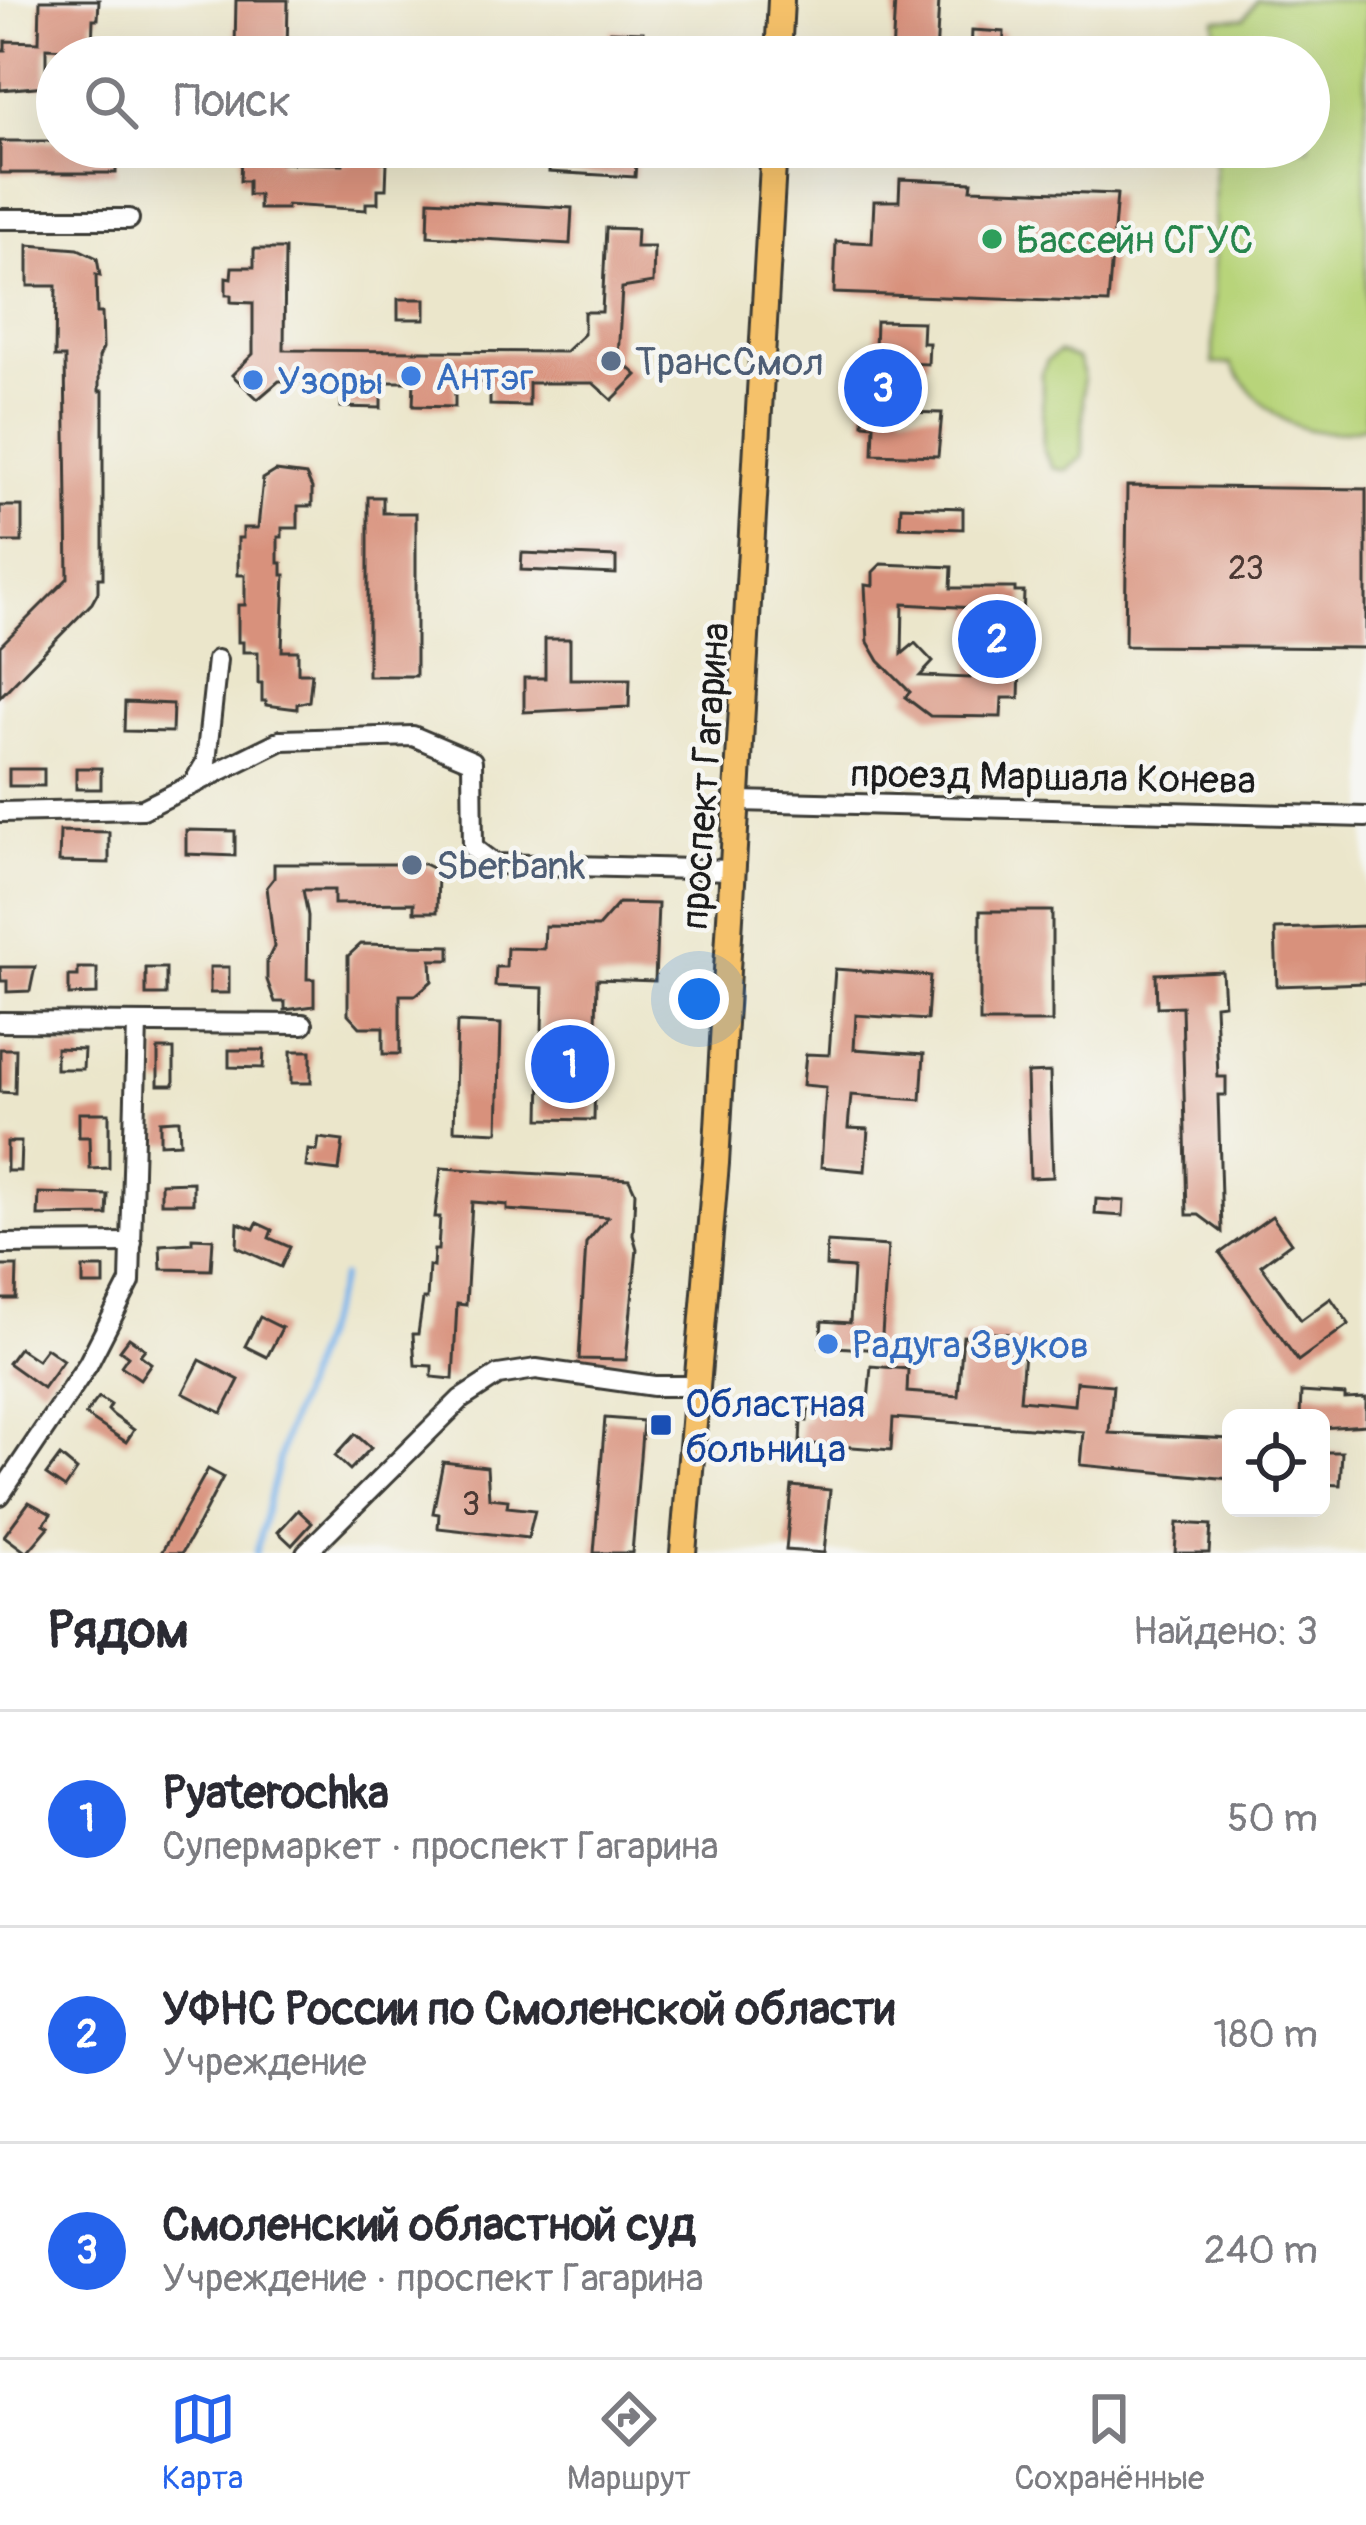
<!DOCTYPE html>
<html lang="ru">
<meta charset="utf-8">
<style>
body{margin:0;font-family:Pangolin,sans-serif;background:#f7f7f7;color:#2b2b33}
.controls{position:absolute;right:36px;bottom:36px;display:grid;overflow:hidden;border-radius:18px;box-shadow:0 12px 48px #0002}
.controls button{width:108px;height:108px;display:grid;place-items:center;padding:0;border:0;border-bottom:3px solid #e1e1e2;background:#fff;color:#2b2b33;font:60px sans-serif}
.you{position:absolute;left:699px;top:999px;width:42px;height:42px;margin:-30px;border:9px solid #fff;border-radius:50%;background:#1a73e8;box-shadow:0 0 0 18px #1a73e833}
.badge{display:grid;place-items:center;width:78px;height:78px;border-radius:50%;background:#2563eb;color:#fff;font-size:39px;font-weight:700}
.pin{position:absolute;translate:-50% -50%;border:6px solid #fff;box-shadow:0 3px 12px #0006}
.list{margin:0;padding:0;list-style:none}
h2{display:flex;justify-content:space-between;align-items:center;height:156px;margin:0;padding:0 48px;font-size:51px}
h2 small{font-size:39px;font-weight:400;color:#7c7c81}
.list li{display:grid;grid-template-columns:78px 1fr auto;gap:36px;align-items:center;box-sizing:border-box;height:216px;padding:0 48px;border-top:3px solid #e1e1e2}
.list b{display:block;font-size:45px;white-space:nowrap}
.list p{margin:0;font-size:39px;white-space:nowrap;color:#7c7c81}
.list em{font-size:39px;font-style:normal;color:#7c7c81}
.icon{flex:none;width:66px;height:66px;fill:none;stroke:currentColor;stroke-width:2;stroke-linecap:round;stroke-linejoin:round}
.map{position:relative;flex:none;width:1366px;height:1553px;overflow:hidden}
.search{position:absolute;background:#fff;box-shadow:0 12px 48px #0002;left:36px;right:36px;top:36px;height:132px;display:flex;align-items:center;gap:30px;box-sizing:border-box;padding:0 42px;border-radius:66px;color:#7c7c81;font-size:45px}
.sheet{height:804px;background:#fff}
nav{display:flex;justify-content:space-around;align-items:center;box-sizing:border-box;height:168px;border-top:3px solid #e1e1e2;background:#fff;font-size:33px;color:#7c7c81}
nav a{display:grid;justify-items:center;gap:6px}
nav .on{color:#2563eb}
.map>svg:first-child{display:block}
</style>
<div class="map">
<svg width="1366" height="1553" viewBox="0 0 1366 1553">
<rect width="100%" height="100%" fill="#f6f6f2"/>
<filter id="ink" filterUnits="userSpaceOnUse"><feTurbulence type="fractalNoise" baseFrequency=".00833" numOctaves="2"/><feDisplacementMap in="SourceGraphic" scale="24" xChannelSelector="R" yChannelSelector="G"/><feConvolveMatrix kernelMatrix="1 2 1 2 8 2 1 2 1" color-interpolation-filters="sRGB"/></filter>
<filter id="wash" filterUnits="userSpaceOnUse"><feTurbulence type="fractalNoise" baseFrequency=".004" numOctaves="4" result="noise"/><feDisplacementMap in="SourceGraphic" scale="48" xChannelSelector="R" yChannelSelector="G"/><feGaussianBlur stdDeviation="2.7" result="paint"/><feColorMatrix in="noise" values="0 0 0 0 0 0 0 0 0 0 0 0 0 0 0 0 0 1.4 0 .05"/><feComposite in="paint" operator="in"/></filter>
<g filter="url(#wash)">
<rect width="100%" height="100%" fill="#ebe6cb"/>
<g fill="#b8d47a" stroke="#6a784b" stroke-width="3">
<path d="M1257 0H1366V426C1303 446 1264 415 1231 364H1213L1215 147H1309V57H1215V19L1244 18Z"/>
<path d="M1059 352 1078 359 1083 372V457L1067 470 1053 468 1043 450 1042 373 1047 360Z"/>
</g>
<g fill="none" stroke-linecap="round" stroke-linejoin="round">
<path stroke="#79b3ea" stroke-width="6" d="M256 1553 285 1435 342 1277"/>
</g>
<g id="blocks">
<g fill="#d8917b" fill-rule="evenodd">
<path d="M40 0H99L98 19H93L92 50 46 48V86L0 90V50H5V41L39 42Z"/>
<path d="M236 0H288L287 57H249L250 49 235 48Z"/>
<path d="M895 0H939L936 57H892Z"/>
<path d="M972 30 1004 32 1003 57H971Z"/>
<path d="M610 31 643 32 641 57H609Z"/>
<path d="M0 141H57V147H116V173H0Z"/>
<path d="M249 147H280V163L343 164 347 147H376L381 162H387L386 189H378V203H366V210L287 205V209H259V195H248V181H240L241 154H249Z"/>
<path d="M550 147H637L635 177 549 172Z"/>
<path d="M900 179 972 182 971 189 1117 194 1108 303 834 293 836 241 872 243 874 201H899Z"/>
<path d="M429 200 572 208 570 244 428 236Z"/>
<path d="M606 228 637 229 636 247H654L653 283 622 288 618 358 637 375 612 400 593 383H529V406L490 405V383L455 382V407L413 406 414 382H381V408L341 407 342 381H279L258 399 232 375 253 354V303L231 302V295H226V277L231 278 232 267H254V249H285L284 350 565 352 584 334V312H602Z"/>
<path d="M28 245 78 249 97 258 100 276 96 275 97 313H102L103 348 99 357V391H103V578H98V592L92 603 0 697V646L68 578 65 357H55L56 286H28Z"/>
<rect x="398" y="299" width="27" height="20"/>
<path d="M876 321 923 322 922 343H929L928 364 902 363 901 412 942 413 938 456 873 454 874 425 863 424 865 348 875 349Z"/>
<path d="M276 471 306 475 312 488V506H298V528H282V537H278V563H282V575H285L282 651H298V673H312L309 701 297 704V709L266 705V701H262V683H258V652H243V642H238V605H245V575H238V538H243V528H258L263 479Z"/>
<path d="M1127 486 1366 489V648L1125 646Z"/>
<path d="M368 497H383V513H416V676H368Z"/>
<rect x="0" y="506" width="22" height="36"/>
<path d="M901 506 963 508V529L900 527Z"/>
<path d="M522 553 616 557V574L521 570Z"/>
<path d="M881 564 952 567 951 588H1015V592H1024L1022 649H1027L1026 664H1020L1019 698H1002L1001 717 930 716 905 697 910 692 879 661 868 642 865 585 873 586V572ZM903 604 973 608 970 678 920 676 933 662 915 643 902 654Z"/>
<path d="M545 639H570V679H630L629 707 524 712V678H545Z"/>
<path d="M125 702 173 704 172 732 124 731Z"/>
<rect x="76" y="768" width="25" height="21"/>
<rect x="9" y="769" width="35" height="17"/>
<path d="M186 830 235 831V856L186 854Z"/>
<path d="M60 831 109 832V863L59 862Z"/>
<path d="M274 864H424L438 871 437 912H414V903L334 904V890H303L308 916 307 979H314V1006L285 1010V1002H275L267 980V961L274 947 267 887 274 878Z"/>
<path d="M619 903 658 904 655 981 597 979 594 1120 540 1119 543 988 495 986 496 967H506L507 948 544 949 545 926 598 927Z"/>
<rect x="980" y="911" width="72" height="111"/>
<path d="M1366 926V983L1277 986 1275 929Z"/>
<path d="M361 944 450 946V960H431L432 981 416 995H400V1054H383V1027H360L348 1014V956Z"/>
<path d="M0 967H35L30 991 7 992V981H1Z"/>
<rect x="210" y="967" width="19" height="26"/>
<path d="M78 968H97V994L69 995V976H78Z"/>
<rect x="146" y="968" width="20" height="27"/>
<path d="M835 969 930 976 927 1020 856 1015 854 1049 924 1054 921 1100 851 1095 848 1128 868 1129 865 1171 821 1167 826 1087 803 1085 806 1054 829 1055Z"/>
<path d="M1222 971 1224 1004 1215 1005 1218 1077H1226V1095H1218L1222 1232 1199 1215H1187L1182 1006 1157 1007 1156 974Z"/>
<path d="M457 1022 501 1024 498 1132 454 1130Z"/>
<path d="M56 1048 84 1049 83 1069H56Z"/>
<path d="M0 1049H16L15 1093 0 1092Z"/>
<rect x="158" y="1049" width="16" height="36"/>
<path d="M229 1050H264L263 1068 229 1067Z"/>
<rect x="291" y="1051" width="20" height="32"/>
<path d="M1050 1072 1053 1177 1030 1178 1027 1073Z"/>
<path d="M79 1113H109V1168L90 1169 89 1137H79Z"/>
<path d="M175 1120H179L180 1143 160 1144V1121Z"/>
<path d="M319 1138 343 1141 339 1171 306 1167 308 1150 317 1151Z"/>
<path d="M7 1142H21L20 1171H7Z"/>
<path d="M441 1168 629 1179 635 1192 633 1235 637 1249 626 1360 579 1359 586 1243 608 1217 507 1210V1205L472 1202 466 1305 457 1304 453 1379 432 1377V1366L415 1365 413 1334H418L423 1299H427L429 1266 433 1267 434 1250H438L440 1217H435Z"/>
<path d="M193 1182V1203H161V1183Z"/>
<path d="M39 1193 108 1195 107 1215 38 1216Z"/>
<path d="M1096 1199 1124 1201 1123 1216 1095 1214Z"/>
<path d="M1272 1216 1291 1243 1261 1265 1301 1320 1331 1298 1349 1324 1298 1361 1220 1253Z"/>
<path d="M238 1223 254 1229 257 1223 272 1230 269 1238 290 1247 281 1267 237 1247Z"/>
<path d="M192 1238 213 1239 211 1270 161 1269 160 1245 192 1243Z"/>
<path d="M827 1242 888 1246 881 1350 820 1346 822 1321 850 1323 853 1268 826 1266Z"/>
<path d="M0 1266H17L16 1299H0Z"/>
<rect x="83" y="1268" width="21" height="17"/>
<path d="M260 1317 282 1328 267 1357 245 1346Z"/>
<path d="M981 1332 1008 1334V1340L1025 1341 1020 1400 1074 1405 1076 1382 1113 1385 1109 1433 1231 1439V1479L1080 1465 1083 1432 893 1418 891 1450 800 1443 801 1420 807 1421 808 1410 867 1414 871 1366 908 1369 907 1392 958 1396 963 1336 980 1337Z"/>
<path d="M129 1338 145 1349 140 1355 151 1363 140 1379 121 1366 128 1356 120 1350Z"/>
<path d="M19 1348 37 1360 46 1348 63 1360 43 1388 8 1363Z"/>
<path d="M200 1360 239 1380 222 1413 183 1393Z"/>
<path d="M1301 1392 1345 1395V1399L1366 1398V1425L1321 1428V1418H1300Z"/>
<path d="M99 1397 111 1405 108 1410 113 1415 134 1430 126 1442 85 1415Z"/>
<path d="M605 1418 643 1421 632 1553H594Z"/>
<path d="M355 1434 371 1448 350 1470 335 1456Z"/>
<path d="M1321 1452H1342L1340 1485 1321 1484Z"/>
<path d="M60 1456 77 1470 65 1488 46 1475Z"/>
<path d="M443 1462 487 1467 489 1498 508 1500 507 1507 535 1510 528 1538 438 1528 439 1514 433 1513Z"/>
<path d="M208 1469 223 1477 199 1523 182 1553H161Z"/>
<path d="M792 1486 830 1490 824 1553 786 1550Z"/>
<path d="M29 1502 51 1514 44 1524 49 1527 27 1553 4 1536Z"/>
<path d="M298 1510 312 1523 292 1545 278 1532Z"/>
<path d="M1177 1523 1211 1525 1209 1553H1175Z"/>
</g>
</g>
</g>
<g filter="url(#ink)">
<use href="#blocks" fill-opacity="0" stroke="#3b3a36" stroke-width="3"/>
<g fill="none" stroke-linecap="round" stroke-linejoin="round">
<defs>
<g id="minor">
<path d="M0 219H129"/>
<path d="M193 784 206 762 217 660"/>
<path d="M739 801 1366 817"/>
<path d="M0 812 143 809 282 740 413 736 472 761 473 848 494 864 734 870"/>
<path d="M0 1022 303 1024"/>
<path d="M0 1244 132 1243"/>
<path d="M0 1495 88 1364 130 1282 137 1024"/>
<path d="M306 1553 461 1399 498 1375 536 1369 654 1386H700"/>
</g>
<g id="major">
<path d="M778 57 781 0"/>
<path d="M683 1553 716 1163 774 147"/>
</g>
</defs>
<use href="#minor" stroke="#3b3a36" stroke-width="24"/>
<use href="#major" stroke="#3b3a36" stroke-width="30"/>
<use href="#minor" stroke="#fff" stroke-width="18"/>
<use href="#major" stroke="#f5c16b" stroke-width="24"/>
</g>
</g>
<circle fill="#2e9e5b" stroke="#f6f6f2" stroke-width="4.5" cx="992" cy="239" r="12"/>
<g fill="#5c6f8a" stroke="#f6f6f2" stroke-width="4.5">
<circle cx="611" cy="361" r="12"/>
<circle cx="412" cy="865" r="12"/>
</g>
<g fill="#3f7fe0" stroke="#f6f6f2" stroke-width="4.5">
<circle cx="411" cy="376" r="12"/>
<circle cx="253" cy="380" r="12"/>
<circle cx="828" cy="1344" r="12"/>
</g>
<rect fill="#1a4fb4" stroke="#f6f6f2" stroke-width="4.5" x="649" y="1413" width="24" height="24" rx="6"/>
<g text-anchor="middle" stroke-width="9" stroke-linejoin="round" paint-order="stroke">
<g font-size="33" fill="#4b3934">
<text x="1246" y="579">23</text>
<text x="471" y="1515">3</text>
</g>
<g font-size="39" fill="#27864d" stroke="#f6f6f2" text-anchor="start">
<text x="1016" y="253">Бассейн СГУС</text>
</g>
<g font-size="39" fill="#4e5e75" stroke="#f6f6f2" text-anchor="start">
<text x="635" y="375">ТрансСмол</text>
<text x="436" y="879">Sberbank</text>
</g>
<g font-size="39" fill="#366cbe" stroke="#f6f6f2" text-anchor="start">
<text x="435" y="390">Антэг</text>
<text x="277" y="394">Узоры</text>
<text x="852" y="1358">Радуга Звуков</text>
</g>
<g font-size="39" fill="#1c1c1c" stroke="#f6f6f2">
<text transform="translate(704 776) rotate(-86)" y="14">проспект Гагарина</text>
<text transform="translate(1053 776) rotate(1)" y="14">проезд Маршала Конева</text>
</g>
<g font-size="39" fill="#164399" stroke="#f6f6f2" text-anchor="start">
<text x="685" y="1417">Областная<tspan x="685" dy="45">больница</tspan></text>
</g>
</g>
</svg>
<div class="controls">
<button><svg class="icon" aria-label="locate" viewBox="0 0 24 24"><circle cx="12" cy="12" r="6"/><path d="M12 2v4M12 18v4M2 12h4M18 12h4"/></svg></button>
</div>
<div class="you"></div>
<div class="pin badge" style="left:570px;top:1064px">1</div>
<div class="pin badge" style="left:997px;top:639px">2</div>
<div class="pin badge" style="left:883px;top:388px">3</div>
<div class="search"><svg class="icon" aria-label="search" viewBox="0 0 24 24"><circle cx="10" cy="10" r="6"/><path d="M15 15l6 6"/></svg>Поиск</div>
</div>
<section class="sheet">
<h2>Рядом<small>Найдено: 3</small></h2>
<ul class="list">
<li><span class="badge">1</span><div><b>Pyaterochka</b><p>Супермаркет · проспект Гагарина</p></div><em>50 m</em></li>
<li><span class="badge">2</span><div><b>УФНС России по Смоленской области</b><p>Учреждение</p></div><em>180 m</em></li>
<li><span class="badge">3</span><div><b>Смоленский областной суд</b><p>Учреждение · проспект Гагарина</p></div><em>240 m</em></li>
</ul>
</section>
<nav>
<a class="on"><svg class="icon" aria-label="map" viewBox="0 0 24 24"><path d="M3 6l6-2 6 2 6-2v14l-6 2-6-2-6 2zM9 4v14M15 6v14"/></svg>Карта</a>
<a><svg class="icon" aria-label="directions" viewBox="0 0 24 24"><path d="M12 3l9 9-9 9-9-9zM9 14v-3h6M13 9l2 2-2 2"/></svg>Маршрут</a>
<a><svg class="icon" aria-label="saved" viewBox="0 0 24 24"><path d="M7 4h10v16l-5-4-5 4z"/></svg>Сохранённые</a>
</nav>
